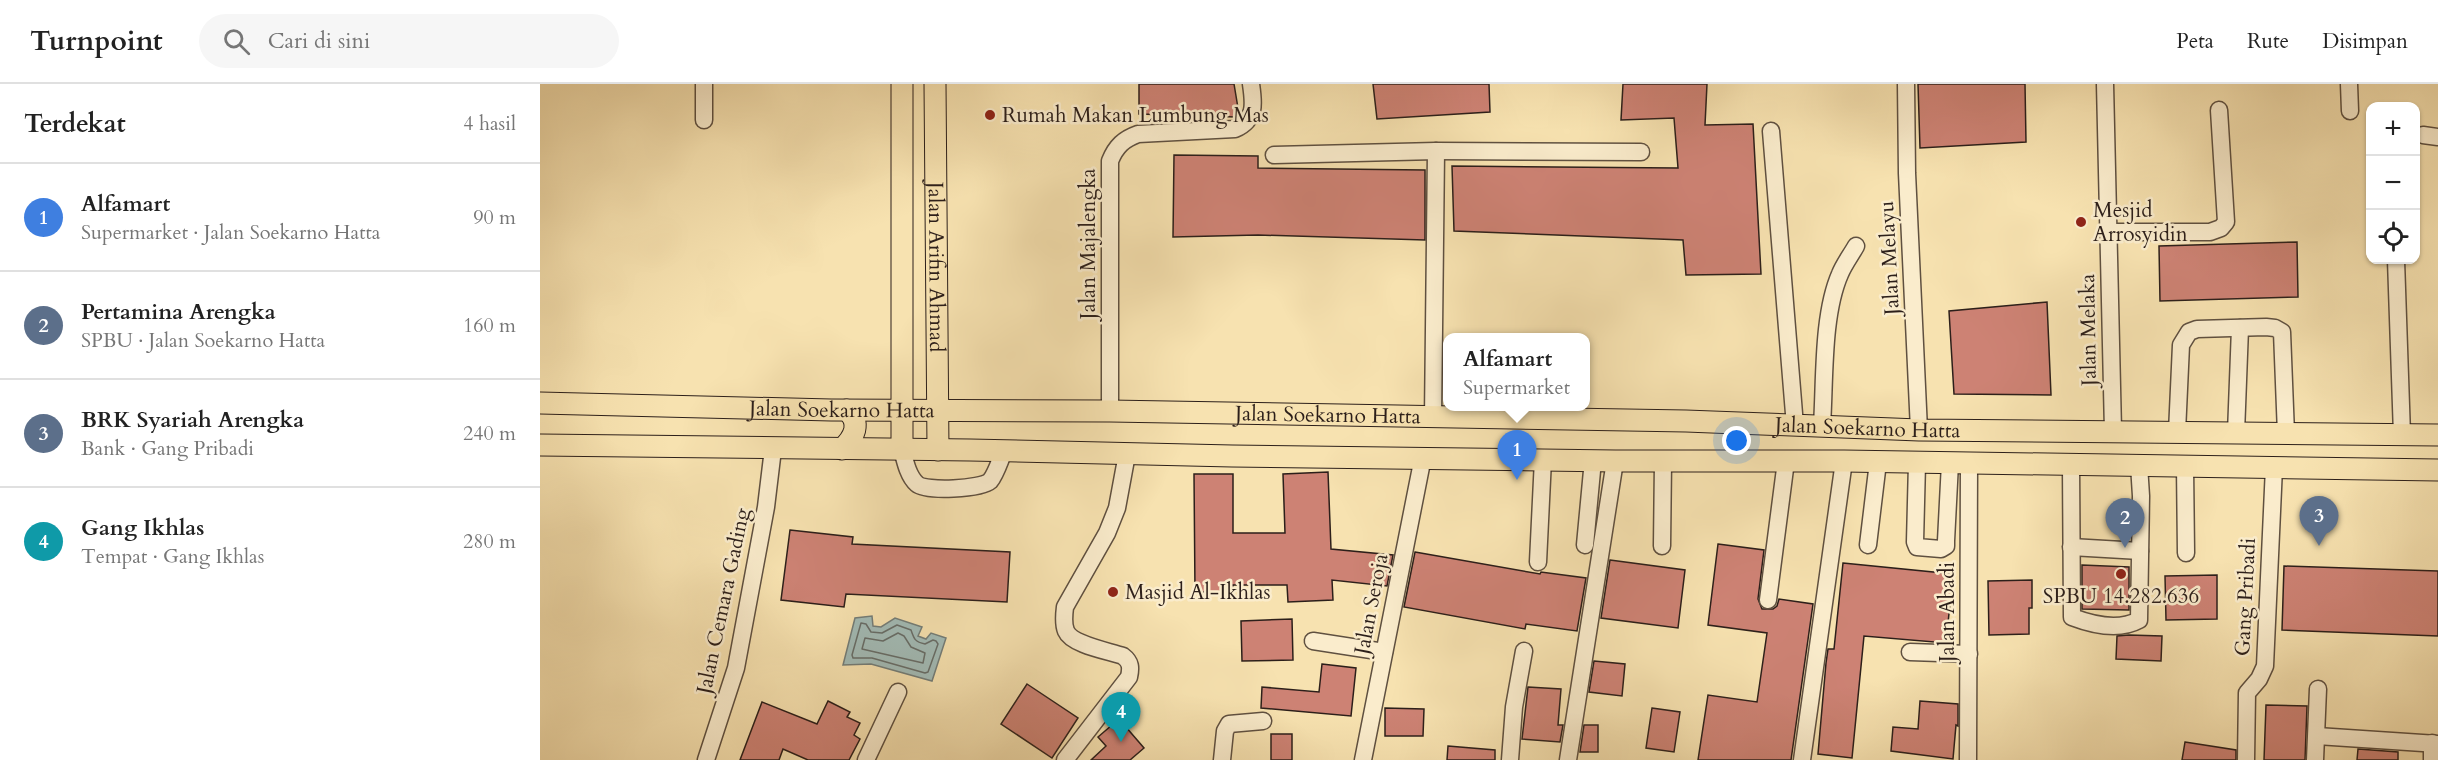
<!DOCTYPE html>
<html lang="id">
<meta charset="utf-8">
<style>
body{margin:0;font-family:Cardo,serif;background:#f6f6f6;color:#222}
.controls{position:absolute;right:18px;top:18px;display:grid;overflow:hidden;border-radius:12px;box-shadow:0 2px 4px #0004}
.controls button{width:54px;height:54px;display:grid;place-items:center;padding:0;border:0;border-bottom:2px solid #e0e0e0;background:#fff;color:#222;font:30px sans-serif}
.you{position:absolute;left:1197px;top:357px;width:21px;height:21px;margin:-15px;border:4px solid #fff;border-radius:50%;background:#1a73e8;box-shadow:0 0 0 9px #1a73e833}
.badge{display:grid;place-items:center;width:39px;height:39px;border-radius:50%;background:#8f2418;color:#fff;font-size:20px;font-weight:700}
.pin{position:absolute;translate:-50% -50px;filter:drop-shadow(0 2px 3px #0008)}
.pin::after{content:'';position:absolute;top:32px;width:21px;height:18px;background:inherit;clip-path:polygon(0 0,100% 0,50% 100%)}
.popup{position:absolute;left:903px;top:249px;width:147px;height:78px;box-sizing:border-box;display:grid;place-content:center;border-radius:12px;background:#fff;filter:drop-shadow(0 2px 4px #0005);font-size:20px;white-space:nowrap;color:#767676}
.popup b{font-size:22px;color:#222}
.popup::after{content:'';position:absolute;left:50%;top:100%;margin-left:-12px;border:12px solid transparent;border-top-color:#fff}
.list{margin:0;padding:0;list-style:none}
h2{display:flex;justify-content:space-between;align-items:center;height:78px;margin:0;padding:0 24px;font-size:26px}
h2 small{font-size:20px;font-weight:400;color:#767676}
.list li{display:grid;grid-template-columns:39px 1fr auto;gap:18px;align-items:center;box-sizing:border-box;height:108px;padding:0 24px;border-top:2px solid #e0e0e0}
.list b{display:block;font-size:22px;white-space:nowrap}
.list p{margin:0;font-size:20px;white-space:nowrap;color:#767676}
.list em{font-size:20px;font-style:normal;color:#767676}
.icon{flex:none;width:33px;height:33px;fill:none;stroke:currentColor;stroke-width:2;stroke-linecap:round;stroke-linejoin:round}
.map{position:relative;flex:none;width:1898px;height:676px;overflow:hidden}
header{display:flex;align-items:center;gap:36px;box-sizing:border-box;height:84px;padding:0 30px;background:#fff;border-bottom:2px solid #e0e0e0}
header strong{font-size:28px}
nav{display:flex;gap:33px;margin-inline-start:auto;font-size:21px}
.search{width:420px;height:54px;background:#f6f6f6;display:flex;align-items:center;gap:15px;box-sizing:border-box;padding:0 21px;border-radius:33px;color:#767676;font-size:22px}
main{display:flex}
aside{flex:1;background:#fff}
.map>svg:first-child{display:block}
</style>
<header>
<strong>Turnpoint</strong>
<div class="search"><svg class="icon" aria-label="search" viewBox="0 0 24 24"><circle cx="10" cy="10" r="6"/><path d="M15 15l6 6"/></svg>Cari di sini</div>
<nav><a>Peta</a><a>Rute</a><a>Disimpan</a></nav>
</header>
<main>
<aside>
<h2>Terdekat<small>4 hasil</small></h2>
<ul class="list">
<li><span class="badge" style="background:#3f7fe0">1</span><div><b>Alfamart</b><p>Supermarket · Jalan Soekarno Hatta</p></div><em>90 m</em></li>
<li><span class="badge" style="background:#5c6f8a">2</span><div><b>Pertamina Arengka</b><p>SPBU · Jalan Soekarno Hatta</p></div><em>160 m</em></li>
<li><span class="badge" style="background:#5c6f8a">3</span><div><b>BRK Syariah Arengka</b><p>Bank · Gang Pribadi</p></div><em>240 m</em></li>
<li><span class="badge" style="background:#0f9aa8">4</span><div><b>Gang Ikhlas</b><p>Tempat · Gang Ikhlas</p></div><em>280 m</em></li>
</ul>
</aside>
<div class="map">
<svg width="1898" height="676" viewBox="0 0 1898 676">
<rect width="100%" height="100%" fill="#f7e2b0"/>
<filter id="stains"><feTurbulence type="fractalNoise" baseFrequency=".00333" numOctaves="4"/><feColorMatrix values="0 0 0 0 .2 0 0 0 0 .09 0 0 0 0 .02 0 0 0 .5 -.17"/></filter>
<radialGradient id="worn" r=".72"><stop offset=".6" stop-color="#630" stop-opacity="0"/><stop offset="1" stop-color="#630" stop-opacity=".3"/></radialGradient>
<path fill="#a2bbb6" stroke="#737d78" stroke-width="1.5" d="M332 532 333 542 341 543 355 534 382 543 378 552 386 555 391 549 406 554 392 597 331 580 303 581 315 534Z"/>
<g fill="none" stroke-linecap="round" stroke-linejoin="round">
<g stroke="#676d68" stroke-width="1.5">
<path d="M321 539 326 540 331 548 342 549 357 541 371 546C374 555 375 558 385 560L393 556 396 557 398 560 388 588 385 589 332 574H313L312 571Z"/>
<path d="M358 549 364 552 371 563 385 569 383 579 322 565 325 554 343 557Z"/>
</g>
</g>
<g fill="#cd8274" stroke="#2c1f1a" stroke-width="1.5">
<path d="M599 0H694L699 30 696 33 599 30Z"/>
<path d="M833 0H949L950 28 837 35Z"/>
<path d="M1083 0H1167L1165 41 1213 40 1221 190 1146 191 1143 156 914 147 912 82 1138 84 1134 34 1081 36Z"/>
<path d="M1378 0H1485L1486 58 1380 64Z"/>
<path d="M634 71 718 72V84L885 86V156L718 151 633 153Z"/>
<path d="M1757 158 1758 213 1620 217 1619 162Z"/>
<path d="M1507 218 1511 311 1414 310 1409 227Z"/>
<path d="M788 388 791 465 853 471 847 502 792 496 793 516 748 518 747 501H693V508H655L654 390H693V449H745L743 390Z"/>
<path d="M250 446 313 453 312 460 470 468 467 518 306 510 304 523 241 516Z"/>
<path d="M1178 460 1224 466 1218 515 1222 525H1233L1237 522 1239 515 1273 520 1251 676H1158L1168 611 1217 618 1227 549 1168 541Z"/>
<path d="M875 468 1000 490 1001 488 1046 494 1037 547 986 540 985 545 864 523Z"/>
<path d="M1070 476 1145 486 1138 544 1061 534Z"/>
<path d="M1303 479 1413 490 1406 559 1324 552 1312 674 1278 670 1286 579 1288 565H1294Z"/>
<path d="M1542 481 1589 483V526L1542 525Z"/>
<path d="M1744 482 1898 487V552L1742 546Z"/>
<path d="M1677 491V535L1626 536 1625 492Z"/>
<path d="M1492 496V524H1489V550L1449 551 1448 497Z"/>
<path d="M752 535 753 576 702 577 701 537Z"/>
<path d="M1589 551 1622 552 1621 577 1576 575 1577 552Z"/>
<path d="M1054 577 1085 580 1082 612 1049 608Z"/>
<path d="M782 580 816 584 811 632 721 624 722 603 779 608Z"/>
<path d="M487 600 538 634 512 674 461 640Z"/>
<path d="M988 603 1021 605 1018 641H1023L1020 658 982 655Z"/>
<path d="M288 617 310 628 307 633 320 639 314 651 320 655 309 676H268L243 665 239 676H200L222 618 277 640Z"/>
<path d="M1380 617 1418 620V642L1416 641 1413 675 1351 667 1353 643 1378 645Z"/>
<path d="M1726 621 1767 622 1765 676H1724Z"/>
<path d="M845 624 884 625 883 652H845Z"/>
<path d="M1112 624 1140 628 1134 668 1106 664Z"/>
<path d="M579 635 604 664 590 676H551L566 662 558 653Z"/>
<path d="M1044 641H1058V668H1040Z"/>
<rect x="731" y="650" width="21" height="26"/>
<path d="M1645 658 1696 666V676H1642Z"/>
<path d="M908 662 955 666V676H907Z"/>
<path d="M1818 665 1858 668V676H1817Z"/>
</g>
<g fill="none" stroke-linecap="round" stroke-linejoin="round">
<defs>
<g id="minor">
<path d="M1366 0 1367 89 1379 346"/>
<path d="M1565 0 1573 347"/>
<path d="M1809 0 1810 27"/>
<path d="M164 36V0"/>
<path d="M1231 47 1255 342"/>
<path d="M1883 51 1898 53"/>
<path d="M896 67 1101 68"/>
<path d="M734 71 896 67 893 334"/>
<path d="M1569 148H1670L1681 144 1686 138 1679 26"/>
<path d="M1856 176 1862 351"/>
<path d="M570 327V77C576 62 584 55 598 50L695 45C716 36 714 20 711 0"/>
<path d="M1282 341C1285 296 1282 231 1300 190 1304 180 1311 171 1316 162"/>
<path d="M1637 348 1641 261 1649 248 1657 245 1726 243 1735 244 1742 248 1746 350"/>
<path d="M1696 349 1700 244"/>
<path d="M362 365C365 377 368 392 377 400 386 408 441 405 450 397 456 390 460 376 464 367"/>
<path d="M1377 379 1375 458 1377 463 1401 465 1406 462V457L1410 379"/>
<path d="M1531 381 1532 533C1553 541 1579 547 1599 536L1601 412 1599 381"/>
<path d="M1645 382 1646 469"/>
<path d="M1045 461 1053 376"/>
<path d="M1328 461 1338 378"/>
<path d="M1122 462 1123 377"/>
<path d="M1531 463 1600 467"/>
<path d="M998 478 1003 375"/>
<path d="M1228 516 1246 377"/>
<path d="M773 557 844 568"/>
<path d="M1370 568 1429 570"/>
<path d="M1777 652 1898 660"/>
<path d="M1892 659V676"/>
<path d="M166 676 196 584 226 423 233 365"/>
<path d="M326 676 358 608"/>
<path d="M525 676 589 593C591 584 591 578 583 572 569 567 532 561 526 547 523 540 524 531 525 523L567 449 577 424 587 370"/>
<path d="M682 676 685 647 689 640 723 637"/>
<path d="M823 676 883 373"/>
<path d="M970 676 974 623 984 567"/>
<path d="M1028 676 1075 377"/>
<path d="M1262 676 1304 377"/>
<path d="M1428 676 1429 379"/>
<path d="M1706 676 1707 609 1719 595 1725 582 1734 383"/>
<path d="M1775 676 1778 605"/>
</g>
<g id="major">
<path id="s1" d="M395 0 398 366"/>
<path id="s2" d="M0 319 291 326 570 327 1146 337 1379 346 1898 351"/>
<path d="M0 361 430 366 692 372 1075 377H1304L1898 386"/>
<path d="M302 365C314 354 322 339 307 326"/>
<path d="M362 365V0"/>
</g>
</defs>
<use href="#minor" stroke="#5f5040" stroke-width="19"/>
<use href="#major" stroke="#2c1f1a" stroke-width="23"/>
<use href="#minor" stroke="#faeccc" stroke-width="16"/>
<use href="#major" stroke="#f7e2b0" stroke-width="21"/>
</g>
<g fill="#8f2418" stroke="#faeccc" stroke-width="2">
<circle cx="450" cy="31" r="6"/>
<circle cx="1541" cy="138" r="6"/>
<circle cx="1581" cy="490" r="6"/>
<circle cx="573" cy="508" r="6"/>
</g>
<g text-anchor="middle" stroke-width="5" stroke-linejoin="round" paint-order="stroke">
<g font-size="21" fill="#2c1f1a" stroke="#faeccc" text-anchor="start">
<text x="462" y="38">Rumah Makan Lumbung Mas</text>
<text x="1553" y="133">Mesjid<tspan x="1553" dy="24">Arrosyidin</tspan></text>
<text x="585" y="515">Masjid Al-Ikhlas</text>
<text x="1581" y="519" text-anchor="middle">SPBU 14.282.636</text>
</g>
<g font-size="21" fill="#2c1f1a" stroke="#faeccc">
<text transform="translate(548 160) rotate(-90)" y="7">Jalan Majalengka</text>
<text transform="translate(1349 174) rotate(-93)" y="7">Jalan Melayu</text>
<text dy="7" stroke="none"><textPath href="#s1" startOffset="183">Jalan Arifin Ahmad</textPath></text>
<text transform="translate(1548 246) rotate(-91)" y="7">Jalan Melaka</text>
<text dy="7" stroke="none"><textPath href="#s2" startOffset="302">Jalan Soekarno Hatta</textPath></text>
<text dy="7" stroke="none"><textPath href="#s2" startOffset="788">Jalan Soekarno Hatta</textPath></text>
<text dy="7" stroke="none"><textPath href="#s2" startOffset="1328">Jalan Soekarno Hatta</textPath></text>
<text transform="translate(1705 513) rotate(-87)" y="7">Gang Pribadi</text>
<text transform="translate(183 517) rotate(-78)" y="7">Jalan Cemara Gading</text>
<text transform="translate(831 520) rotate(-79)" y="7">Jalan Seroja</text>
<text transform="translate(1407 528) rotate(-90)" y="7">Jalan Abadi</text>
</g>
</g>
<rect width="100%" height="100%" filter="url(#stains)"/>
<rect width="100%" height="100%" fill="url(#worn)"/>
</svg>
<div class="controls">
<button>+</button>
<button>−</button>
<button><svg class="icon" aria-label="locate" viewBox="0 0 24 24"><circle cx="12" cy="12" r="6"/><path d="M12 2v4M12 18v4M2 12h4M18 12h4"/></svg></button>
</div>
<div class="you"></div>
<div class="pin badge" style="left:977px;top:396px;background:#3f7fe0">1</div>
<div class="popup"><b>Alfamart</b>Supermarket</div>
<div class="pin badge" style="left:1585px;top:464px;background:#5c6f8a">2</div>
<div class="pin badge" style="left:1779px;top:462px;background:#5c6f8a">3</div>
<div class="pin badge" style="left:581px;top:658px;background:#0f9aa8">4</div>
</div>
</main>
